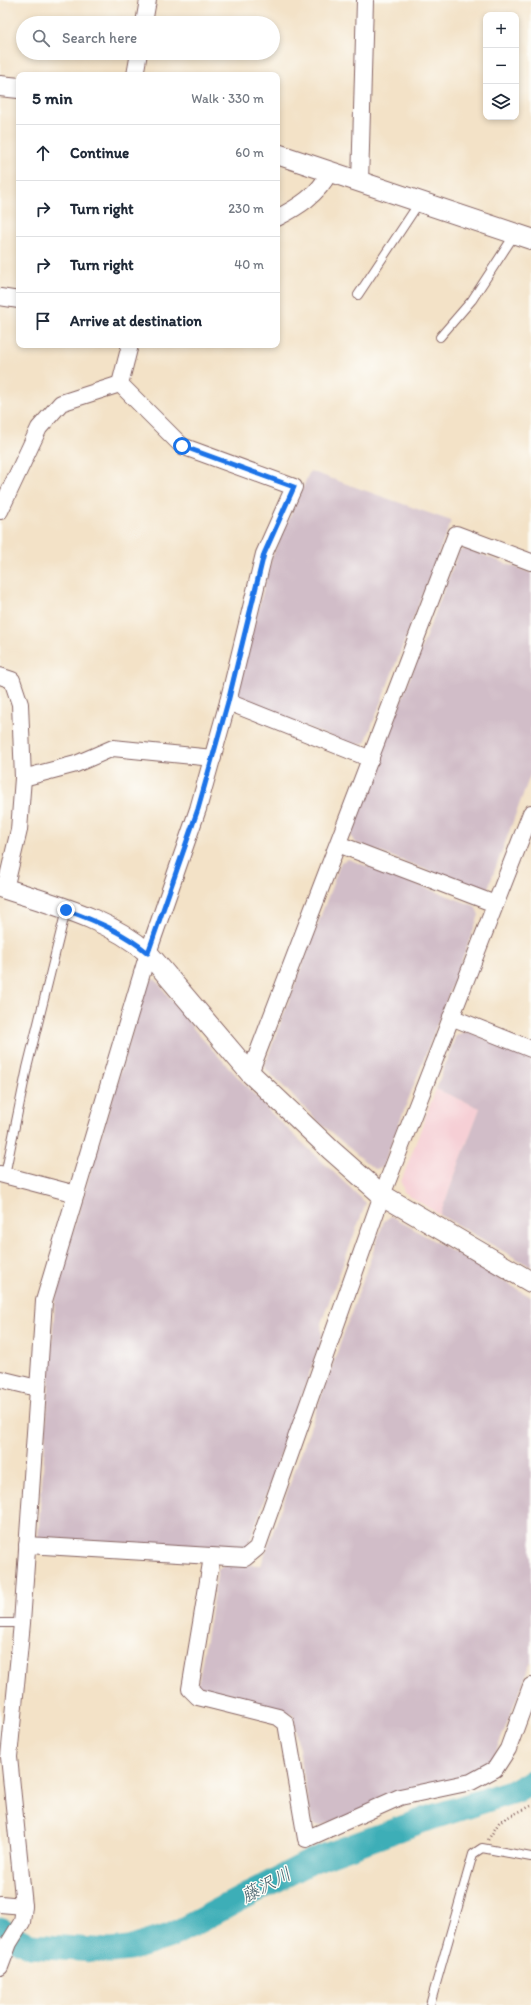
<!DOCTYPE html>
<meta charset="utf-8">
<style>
body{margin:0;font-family:Itim,"Klee One",sans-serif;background:#f2f2f3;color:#1f2937}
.controls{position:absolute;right:12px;top:12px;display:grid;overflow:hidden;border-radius:8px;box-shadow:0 2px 6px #0003}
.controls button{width:36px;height:36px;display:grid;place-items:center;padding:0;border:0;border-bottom:1px solid #e0e1e3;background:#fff;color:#1f2937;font:20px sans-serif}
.stop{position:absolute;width:12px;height:12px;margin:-9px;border:3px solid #1a73e8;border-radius:50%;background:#fff}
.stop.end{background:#1a73e8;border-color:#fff;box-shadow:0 1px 4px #0008}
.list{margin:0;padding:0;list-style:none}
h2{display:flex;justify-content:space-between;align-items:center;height:52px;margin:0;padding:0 16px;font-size:17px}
h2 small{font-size:13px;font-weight:400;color:#747a83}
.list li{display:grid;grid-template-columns:26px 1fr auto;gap:12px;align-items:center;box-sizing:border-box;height:56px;padding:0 16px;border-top:1px solid #e0e1e3}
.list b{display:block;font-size:15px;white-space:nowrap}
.list em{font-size:13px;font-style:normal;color:#747a83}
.icon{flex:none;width:22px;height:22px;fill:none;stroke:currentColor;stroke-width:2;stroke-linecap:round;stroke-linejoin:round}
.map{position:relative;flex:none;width:531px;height:2005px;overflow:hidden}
.search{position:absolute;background:#fff;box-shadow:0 2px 6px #0003;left:16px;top:16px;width:264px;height:44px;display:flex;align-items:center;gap:10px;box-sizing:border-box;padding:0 14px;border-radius:22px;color:#747a83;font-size:15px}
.panel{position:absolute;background:#fff;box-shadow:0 2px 6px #0003;left:16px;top:72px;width:264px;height:276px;border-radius:8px}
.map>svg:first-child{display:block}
</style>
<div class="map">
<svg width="531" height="2005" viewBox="0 0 531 2005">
<rect width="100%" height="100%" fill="#fdfcf7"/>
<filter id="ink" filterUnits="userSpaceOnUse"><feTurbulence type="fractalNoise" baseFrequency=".025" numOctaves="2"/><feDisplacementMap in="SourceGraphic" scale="8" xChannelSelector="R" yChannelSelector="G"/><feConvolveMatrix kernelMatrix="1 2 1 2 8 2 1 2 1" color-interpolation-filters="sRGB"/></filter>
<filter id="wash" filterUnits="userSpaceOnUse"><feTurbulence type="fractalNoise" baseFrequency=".012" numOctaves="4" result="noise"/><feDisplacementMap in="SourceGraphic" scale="16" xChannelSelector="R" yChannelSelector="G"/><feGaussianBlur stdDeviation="0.9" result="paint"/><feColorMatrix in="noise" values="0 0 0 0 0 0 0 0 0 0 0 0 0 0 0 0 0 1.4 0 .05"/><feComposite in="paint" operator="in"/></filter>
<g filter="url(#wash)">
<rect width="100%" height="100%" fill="#f3e2c7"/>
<path fill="#f6cfd5" d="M436 1089 480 1108 440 1215 404 1192 401 1182Z"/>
<g fill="#d1bdc8">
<path d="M310 471 451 521 365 743 354 745 240 702 236 692 272 557Z"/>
<path d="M467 549 531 573V773L488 888 479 890 354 842 350 833 459 551Z"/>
<path d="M348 859 475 906 479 915 382 1168 374 1169 319 1122 264 1067 341 862Z"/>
<path d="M155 979 197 1033 272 1114 366 1203 321 1323 322 1338 248 1546 241 1550 38 1538 55 1301 72 1234 147 982Z"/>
<path d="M467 1031 531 1057V1267L440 1215 480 1108 436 1089 456 1035Z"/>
<path d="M391 1216 531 1297V1662L492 1762 465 1778 320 1826 312 1823 293 1715 204 1692 198 1685 218 1570 225 1564 261 1565 384 1221Z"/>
</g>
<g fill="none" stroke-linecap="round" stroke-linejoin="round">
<path stroke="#3daeb7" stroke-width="25" d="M0 1930 30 1946 111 1951 129 1949 170 1936 314 1860 424 1820 520 1789 531 1782"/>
</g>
</g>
<g filter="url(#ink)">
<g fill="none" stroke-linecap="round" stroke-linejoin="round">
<defs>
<g id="service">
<path d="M358 295 419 203"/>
<path d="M440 337 472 300 515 234"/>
<path d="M5 1175 27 1068 66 910"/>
<path d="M0 1623H22"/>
<path d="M430 2005 473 1854 482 1848 531 1857"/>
</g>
<g id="minor">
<path d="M144 23 148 0"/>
<path d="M135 75 139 53"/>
<path d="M360 183 365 0"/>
<path d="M277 218C298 207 318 195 329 173"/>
<path d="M0 297 19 300"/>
<path d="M120 384 130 345"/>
<path d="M0 511 39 428 61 403 120 384"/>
<path d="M0 676 12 680 20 704 23 778 76 764 113 748 213 758"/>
<path d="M228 702 371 759"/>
<path d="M338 844 495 904"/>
<path d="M5 889 19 830 23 778"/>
<path d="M451 1017 531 1049"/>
<path d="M250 1073 456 534 531 562"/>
<path d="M0 1174 76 1194"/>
<path d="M0 1379 37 1388"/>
<path d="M27 1545 245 1558 257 1548 382 1195 531 813"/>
<path d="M212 1557 190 1689 198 1697 278 1717 286 1723 306 1839 400 1797 471 1782 495 1769 508 1749 531 1686"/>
<path d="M0 1904 24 1906"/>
<path d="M0 1967 9 1943 22 1922 24 1906 9 1757 22 1623 44 1301 148 953 198 809 228 702 264 554 294 487 182 446 120 384"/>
</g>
<g id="tertiary">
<path d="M0 86 19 88"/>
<path d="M277 154 531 239"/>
<path d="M0 887C50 904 107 917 148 953L250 1073 331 1150 382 1195 531 1282"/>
</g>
</defs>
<use href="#service" stroke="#856362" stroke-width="10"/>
<use href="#minor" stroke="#856362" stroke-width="18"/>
<use href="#tertiary" stroke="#856362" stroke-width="22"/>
<path stroke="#856362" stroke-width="2.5" stroke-dasharray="1 3" stroke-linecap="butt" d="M488 1840 500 1821 531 1806"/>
<use href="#service" stroke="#fff" stroke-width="8"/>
<use href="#minor" stroke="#fff" stroke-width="16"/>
<use href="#tertiary" stroke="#fff" stroke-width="20"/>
</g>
</g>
<g fill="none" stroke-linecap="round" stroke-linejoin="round" filter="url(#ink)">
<path stroke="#1a73e8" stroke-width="5" d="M66 910C96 921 123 932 148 953L198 809 228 702 264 554 294 487 182 446"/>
</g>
<g text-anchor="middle" stroke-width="3" stroke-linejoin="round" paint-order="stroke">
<g font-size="18" font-style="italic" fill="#445f6a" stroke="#fdfcf7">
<text transform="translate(266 1885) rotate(-28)" y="6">藤沢川</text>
</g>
</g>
</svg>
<div class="controls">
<button>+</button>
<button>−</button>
<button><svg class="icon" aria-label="layers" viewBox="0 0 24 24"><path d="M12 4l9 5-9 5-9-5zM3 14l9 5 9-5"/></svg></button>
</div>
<div class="stop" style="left:182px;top:446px"></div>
<div class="stop end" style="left:66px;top:910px"></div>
<div class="search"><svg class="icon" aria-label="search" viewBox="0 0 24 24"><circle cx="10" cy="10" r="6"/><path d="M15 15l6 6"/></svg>Search here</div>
<section class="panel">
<h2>5 min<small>Walk · 330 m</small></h2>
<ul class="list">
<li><svg class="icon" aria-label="ahead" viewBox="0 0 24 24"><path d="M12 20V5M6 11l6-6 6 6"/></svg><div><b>Continue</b></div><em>60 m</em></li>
<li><svg class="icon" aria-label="right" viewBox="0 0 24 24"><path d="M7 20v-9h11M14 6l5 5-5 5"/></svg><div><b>Turn right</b></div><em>230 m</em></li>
<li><svg class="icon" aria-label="right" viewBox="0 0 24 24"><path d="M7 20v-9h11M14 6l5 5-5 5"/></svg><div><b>Turn right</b></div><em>40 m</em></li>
<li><svg class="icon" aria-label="arrive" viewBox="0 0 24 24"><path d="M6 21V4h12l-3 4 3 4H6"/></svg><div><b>Arrive at destination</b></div></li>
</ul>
</section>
</div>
